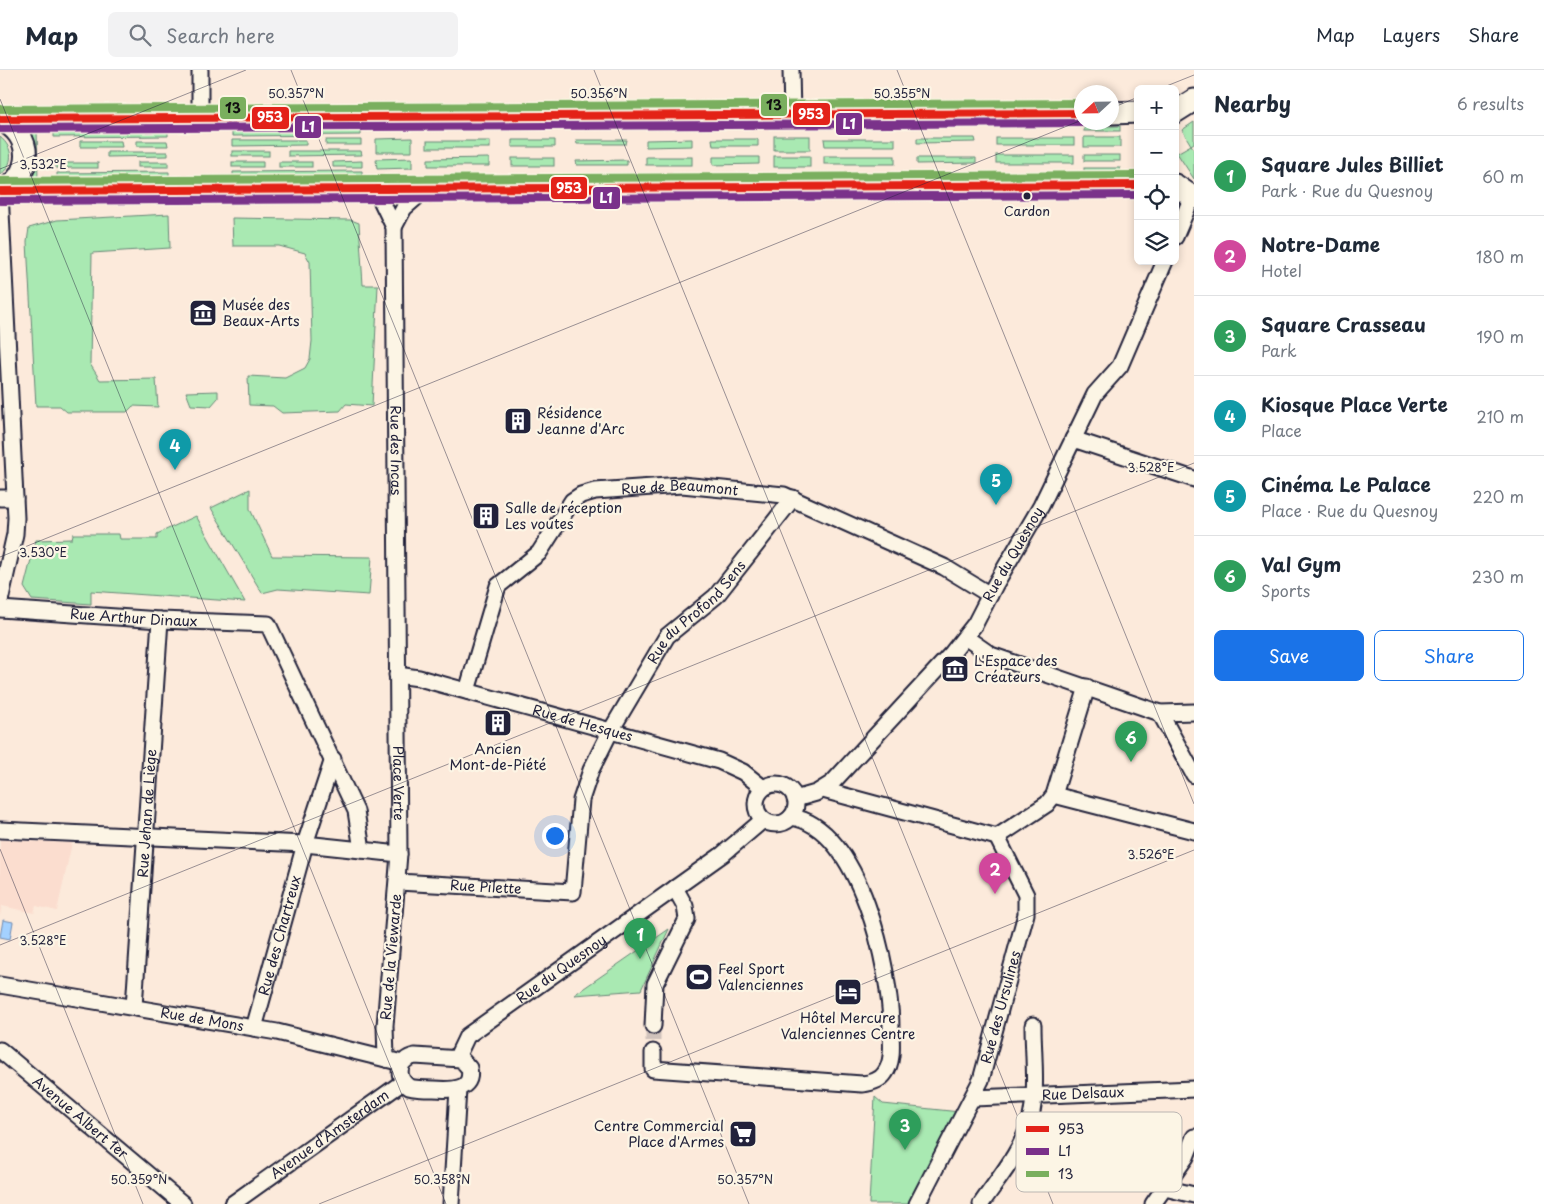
<!DOCTYPE html>
<meta charset="utf-8">
<style>
body{margin:0;font-family:"Playpen Sans",sans-serif;background:#f2f2f3;color:#1f2937}
.controls{position:absolute;right:15px;top:15px;display:grid;overflow:hidden;border-radius:8px;box-shadow:0 2px 8px #0003}
.controls button{width:45px;height:45px;display:grid;place-items:center;padding:0;border:0;border-bottom:1px solid #e0e1e3;background:#fff;color:#1f2937;font:25px sans-serif}
.compass{position:absolute;left:1074px;top:15px;width:45px;height:45px;border-radius:50%;background:#fff;box-shadow:0 2px 8px #0003;rotate:248deg}
.you{position:absolute;left:554px;top:765px;width:18px;height:18px;margin:-12px;border:4px solid #fff;border-radius:50%;background:#1a73e8;box-shadow:0 0 0 8px #1a73e833}
.badge{display:grid;place-items:center;width:32px;height:32px;border-radius:50%;background:#1a73e8;color:#fff;font-size:16px;font-weight:700}
.pin{position:absolute;translate:-50% -41px;filter:drop-shadow(0 1px 2px #0008)}
.pin::after{content:'';position:absolute;top:26px;width:18px;height:15px;background:inherit;clip-path:polygon(0 0,100% 0,50% 100%)}
.list{margin:0;padding:0;list-style:none}
h2{display:flex;justify-content:space-between;align-items:center;height:65px;margin:0;padding:0 20px;font-size:21px}
h2 small{font-size:16px;font-weight:400;color:#747a83}
.list li{display:grid;grid-template-columns:32px 1fr auto;gap:15px;align-items:center;box-sizing:border-box;height:80px;padding:0 20px;border-top:1px solid #e0e1e3}
.list b{display:block;font-size:19px;white-space:nowrap}
.list p{margin:0;font-size:16px;white-space:nowrap;color:#747a83}
.list em{font-size:16px;font-style:normal;color:#747a83}
.actions{display:flex;gap:10px;padding:15px 20px}
.actions a{flex:1;padding:11px 0;border:1px solid #1a73e8;border-radius:8px;text-align:center;font-size:18px;color:#1a73e8}
.actions .main{background:#1a73e8;color:#fff}
.icon{flex:none;width:28px;height:28px;fill:none;stroke:currentColor;stroke-width:2;stroke-linecap:round;stroke-linejoin:round}
.map{position:relative;flex:none;width:1194px;height:1134px;overflow:hidden}
header{display:flex;align-items:center;gap:30px;box-sizing:border-box;height:70px;padding:0 25px;background:#fff;border-bottom:1px solid #e0e1e3}
header strong{font-size:24px}
nav{display:flex;gap:28px;margin-inline-start:auto;font-size:18px}
.search{width:350px;height:45px;background:#f2f2f3;display:flex;align-items:center;gap:12px;box-sizing:border-box;padding:0 18px;border-radius:8px;color:#747a83;font-size:19px}
main{display:flex}
aside{flex:1;background:#fff}
.map>svg:first-child{display:block}
</style>
<header>
<strong>Map</strong>
<div class="search"><svg class="icon" aria-label="search" viewBox="0 0 24 24"><circle cx="10" cy="10" r="6"/><path d="M15 15l6 6"/></svg>Search here</div>
<nav><a>Map</a><a>Layers</a><a>Share</a></nav>
</header>
<main>
<div class="map">
<svg width="1194" height="1134" viewBox="0 0 1194 1134">
<rect width="100%" height="100%" fill="#fceadb"/>
<filter id="ink" filterUnits="userSpaceOnUse"><feTurbulence type="fractalNoise" baseFrequency=".02" numOctaves="2"/><feDisplacementMap in="SourceGraphic" scale="10" xChannelSelector="R" yChannelSelector="G"/><feConvolveMatrix kernelMatrix="1 2 1 2 8 2 1 2 1" color-interpolation-filters="sRGB"/></filter>
<g filter="url(#ink)">
<path fill="#fbddcf" d="M0 770 72 773 57 841 36 836 34 843 2 836 0 846Z"/>
<g fill="#a9e9b2" stroke="#668676">
<path d="M1194 52V73L1191 75 1194 79V109L1177 83 1191 75 1182 60Z"/>
<path d="M232 56H361V65L232 66Z"/>
<rect x="1084" y="56" width="36" height="5"/>
<path d="M37 57 38 113 31 112 29 109 28 61Z"/>
<path d="M54 57H168V66L54 67Z"/>
<rect x="774" y="66" width="36" height="14"/>
<path d="M0 67C14 78 14 95 0 105Z"/>
<rect x="1084" y="67" width="36" height="10"/>
<path d="M412 68V82H376V69Z"/>
<path d="M917 68H975L976 72 917 73Z"/>
<rect x="996" y="68" width="78" height="7"/>
<path d="M692 69V76L646 77V70Z"/>
<path d="M712 69H758V76H713Z"/>
<path d="M824 69H895V76H825Z"/>
<path d="M232 70H306V75L232 76Z"/>
<rect x="326" y="70" width="35" height="5"/>
<path d="M555 70V77H512V70Z"/>
<path d="M576 70H627L626 74H577Z"/>
<path d="M80 71H121L122 77H80Z"/>
<path d="M137 71H167L168 76H137Z"/>
<rect x="427" y="71" width="63" height="7"/>
<rect x="232" y="81" width="37" height="5"/>
<path d="M288 81H361L362 85 288 86Z"/>
<path d="M107 82H168V86L107 87Z"/>
<rect x="996" y="85" width="78" height="8"/>
<rect x="1084" y="85" width="36" height="6"/>
<rect x="774" y="86" width="36" height="11"/>
<rect x="824" y="86" width="71" height="8"/>
<rect x="646" y="87" width="46" height="8"/>
<path d="M713 87H759V94L713 95Z"/>
<path d="M412 88V98L377 99 376 89Z"/>
<path d="M489 88V96H428V89Z"/>
<rect x="512" y="88" width="42" height="8"/>
<path d="M917 88H976V93L917 94Z"/>
<path d="M627 90V95H577L576 91Z"/>
<path d="M362 91V97H333V92Z"/>
<rect x="138" y="92" width="30" height="5"/>
<rect x="232" y="92" width="31" height="5"/>
<rect x="279" y="92" width="33" height="5"/>
<rect x="56" y="93" width="42" height="5"/>
<rect x="1084" y="98" width="36" height="4"/>
<path d="M362 101V111L233 112V102Z"/>
<path d="M169 102V112L57 113V103Z"/>
<path d="M169 144 170 178 92 183 90 294 100 310 156 309 158 337 133 336 127 342H67L60 336H36L27 172 29 158 57 150Z"/>
<path d="M232 148 351 150 359 153 363 215H378L372 336 346 334 340 341 282 343 273 336 249 335 248 306 285 308 305 298 310 289 312 271 310 192 305 183 279 176H233Z"/>
<path d="M218 321V328L211 336 191 335 186 322Z"/>
<path d="M250 419V439L272 486 372 487 369 525 278 519 262 523 211 438Z"/>
<path d="M196 446 245 532 91 521V534L32 530 24 517 36 470 72 469 73 464H119L120 469H157V464Z"/>
<path d="M669 859 641 920 574 925Z"/>
<path d="M875 1027 883 1034 960 1042 910 1134H869Z"/>
</g>
<path fill="#a4d1ff" stroke="#708bb1" d="M3 850 13 852 10 869 0 867Z"/>
<g fill="none" stroke-linecap="round" stroke-linejoin="round">
<path stroke="#d0c2bb" stroke-width="15" stroke-dasharray="15 8" stroke-linecap="butt" d="M653 956V982"/>
<defs>
<g id="street">
<path d="M200 0V48"/>
<path d="M791 0 792 45"/>
<path id="s1" d="M366 119 380 128 394 157 399 784 385 956 386 989"/>
<path d="M394 157 404 138 426 119"/>
<path d="M1175 167 1192 127"/>
<path d="M1073 369 1194 409"/>
<path d="M0 428H15"/>
<path d="M0 531 15 464 16 448 0 121"/>
<path id="s2" d="M0 539 160 550 268 554 356 741 362 780"/>
<path d="M965 567 991 585 1160 643 1194 642"/>
<path id="s3" d="M397 605 419 608 719 691 743 702 763 718"/>
<path id="s4" d="M467 621 498 516 539 483 572 431 581 425 595 421 682 415 784 425 944 497 990 525"/>
<path d="M1160 643 1194 705"/>
<circle cx="776" cy="734" r="20"/>
<path d="M823 720 997 767"/>
<path d="M1054 725 1194 761"/>
<path id="s5" d="M795 729 816 723 832 713 952 583 975 554 995 515 1041 436 1095 324 1120 296 1165 191"/>
<path d="M0 760 305 774 399 784"/>
<path d="M997 767 1047 734 1054 725 1087 617"/>
<path id="s6" d="M398 812 573 822 581 730 591 700 610 662 667 566 716 526 793 428"/>
<path id="s7" d="M0 915 277 962 402 993"/>
<path id="s8" d="M134 937 160 550"/>
<path d="M653 956 655 914 687 849 685 836 675 818"/>
<path id="s9" d="M254 958 305 774 333 689"/>
<path id="s10" d="M0 980 183 1134"/>
<path d="M653 982V999L862 1014C871 1013 880 1011 885 1003 894 990 891 973 891 958 891 901 860 756 791 747"/>
<path d="M415 986 461 989 469 998C474 1022 449 1020 433 1019 425 1019 416 1019 409 1017 395 1007 398 989 415 986Z"/>
<path id="s11" d="M457 987 467 966 723 784 763 750"/>
<path id="s12" d="M973 1028 1194 1019"/>
<path d="M1165 1118 1194 1125"/>
<path id="s13" d="M232 1134 403 1012"/>
<path d="M451 1134 458 1019"/>
<path id="s14" d="M917 1134 981 1010 1026 844V825L997 767"/>
<path d="M981 1134C998 1109 1022 1081 1030 1051 1038 1021 1033 985 1033 955"/>
<path d="M1153 1134 1186 1087 1194 1067"/>
</g>
<g id="secondary">
<path d="M1175 42 1194 30"/>
<path d="M1112 43 1138 42"/>
<path d="M0 49 1082 43"/>
<path d="M0 50C34 63 34 108 0 121"/>
<path d="M1175 115 1194 128"/>
<path d="M3 120 1138 115"/>
</g>
</defs>
<use href="#street" stroke="#22223b" stroke-width="19"/>
<use href="#secondary" stroke="#22223b" stroke-width="25"/>
<use href="#street" stroke="#fcf5e5" stroke-width="15"/>
<use href="#secondary" stroke="#fcf5e5" stroke-width="21"/>
<defs>
<g id="bus-1">
<path d="M0 49 1082 43"/>
<path d="M0 121 1138 115"/>
</g>
<g id="bus-2">
<path d="M0 59 1082 53"/>
<path d="M0 131 1138 125"/>
</g>
<g id="bus-3">
<path d="M0 39 1082 33"/>
<path d="M0 111 1138 105"/>
</g>
</defs>
<use href="#bus-1" stroke="#fcf5e5" stroke-width="11"/>
<use href="#bus-2" stroke="#fcf5e5" stroke-width="11"/>
<use href="#bus-3" stroke="#fcf5e5" stroke-width="11"/>
<use href="#bus-1" stroke="#e32219" stroke-width="8"/>
<use href="#bus-2" stroke="#7a308a" stroke-width="8"/>
<use href="#bus-3" stroke="#7aaf5e" stroke-width="8"/>
</g>
</g>
<path fill="none" stroke="#22223b" stroke-width="1" stroke-opacity="0.45" d="M291 0 749 1134M594 0 1053 1134M897 0 1194 734M1159 19 1194 5M0 29 446 1134M1112 38 1138 27M0 99 246 0M0 487 1082 50M0 779 143 1134M0 875 1194 393M319 1134 1194 780"/>
<defs>
<symbol id="museum-square" viewBox="-11 -11 22 22"><rect x="-9" y="-9" width="18" height="18" rx="4" fill="#22223b" stroke="#fcf5e5"/><path d="M0-6L6-3V-2H-6V-3ZM-5-1h2V3h-2ZM-1-1h2V3h-2ZM3-1h2V3H3ZM-6 4H6V6H-6Z" fill="#fff"/></symbol>
<symbol id="building-square" viewBox="-11 -11 22 22"><rect x="-9" y="-9" width="18" height="18" rx="4" fill="#22223b" stroke="#fcf5e5"/><path d="M-4-6H4V6H1V3H-1V6H-4ZM-2.5-4.3h1.7v1.8h-1.7ZM.8-4.3h1.7v1.8H.8ZM-2.5-1h1.7V.8h-1.7ZM.8-1h1.7V.8H.8Z" fill="#fff"/></symbol>
<symbol id="stadium-square" viewBox="-11 -11 22 22"><rect x="-9" y="-9" width="18" height="18" rx="4" fill="#22223b" stroke="#fcf5e5"/><path d="M0-5a6.5 5 0 1 0 0 10a6.5 5 0 1 0 0-10ZM-3.5-1.8h7v3.6h-7Z" fill="#fff"/></symbol>
<symbol id="hotel-square" viewBox="-11 -11 22 22"><rect x="-9" y="-9" width="18" height="18" rx="4" fill="#22223b" stroke="#fcf5e5"/><path d="M-6-4.5h1.5V1H6V5H4.5V3h-9V5H-6ZM-4 0a1.8 1.8 0 1 1 3.6 0ZM.5 0V-2.5h3Q6-2.5 6 0Z" fill="#fff"/></symbol>
<symbol id="supermarket-square" viewBox="-11 -11 22 22"><rect x="-9" y="-9" width="18" height="18" rx="4" fill="#22223b" stroke="#fcf5e5"/><path d="M-6-5.5h2.5l.6 2H6L4.5 2H-2.5L-4.4-4H-6ZM-1.5 3.2a1.3 1.3 0 1 0 .1 0ZM3 3.2a1.3 1.3 0 1 0 .1 0Z" fill="#fff"/></symbol>
</defs>
<g fill-rule="evenodd">
<use href="#museum-square" x="187" y="227" width="32" height="32"/>
<use href="#building-square" x="502" y="335" width="32" height="32"/>
<use href="#building-square" x="470" y="430" width="32" height="32"/>
<use href="#museum-square" x="939" y="583" width="32" height="32"/>
<use href="#building-square" x="482" y="637" width="32" height="32"/>
<use href="#stadium-square" x="683" y="891" width="32" height="32"/>
<use href="#hotel-square" x="832" y="906" width="32" height="32"/>
<use href="#supermarket-square" x="727" y="1048" width="32" height="32"/>
</g>
<circle fill="#22223b" stroke="#fcf5e5" stroke-width="2" cx="1027" cy="126" r="4.5"/>
<g text-anchor="middle" stroke-width="4.5" stroke-linejoin="round" paint-order="stroke">
<g font-size="13" fill="#22223b" stroke="#fcf5e5">
<text x="1027" y="146">Cardon</text>
</g>
<g font-size="14" fill="#22223b" stroke="#fcf5e5" text-anchor="start">
<text x="222" y="240">Musée des<tspan x="222" dy="16">Beaux-Arts</tspan></text>
<text x="537" y="348">Résidence<tspan x="537" dy="16">Jeanne d'Arc</tspan></text>
<text x="505" y="443">Salle de réception<tspan x="505" dy="16">Les voutes</tspan></text>
<text x="974" y="596">L'Espace des<tspan x="974" dy="16">Créateurs</tspan></text>
<text x="498" y="684" text-anchor="middle">Ancien<tspan x="498" dy="16">Mont-de-Piété</tspan></text>
<text x="718" y="904">Feel Sport<tspan x="718" dy="16">Valenciennes</tspan></text>
<text x="848" y="953" text-anchor="middle">Hôtel Mercure<tspan x="848" dy="16">Valenciennes Centre</tspan></text>
<text x="724" y="1061" text-anchor="end">Centre Commercial<tspan x="724" dy="16">Place d'Armes</tspan></text>
</g>
<g font-size="14" fill="#22223b" stroke="#fcf5e5">
<text dy="5" stroke="none"><textPath href="#s1" startOffset="272">Rue des Incas</textPath></text>
<text dy="5" stroke="none"><textPath href="#s4" startOffset="334">Rue de Beaumont</textPath></text>
<text dy="5" stroke="none"><textPath href="#s5" startOffset="334">Rue du Quesnoy</textPath></text>
<text dy="5" stroke="none"><textPath href="#s6" startOffset="491">Rue du Profond Sens</textPath></text>
<text dy="5" stroke="none"><textPath href="#s2" startOffset="134">Rue Arthur Dinaux</textPath></text>
<text dy="5" stroke="none"><textPath href="#s3" startOffset="192">Rue de Hesques</textPath></text>
<text dy="5" stroke="none"><textPath href="#s1" startOffset="605">Place Verte</textPath></text>
<text dy="5" stroke="none"><textPath href="#s8" startOffset="194">Rue Jehan de Liège</textPath></text>
<text dy="5" stroke="none"><textPath href="#s6" startOffset="88">Rue Pilette</textPath></text>
<text dy="5" stroke="none"><textPath href="#s9" startOffset="96">Rue des Chartreux</textPath></text>
<text transform="translate(391 887) rotate(-85)" y="5">Rue de la Viewarde</text>
<text dy="5" stroke="none"><textPath href="#s11" startOffset="139">Rue du Quesnoy</textPath></text>
<text dy="5" stroke="none"><textPath href="#s14" startOffset="215">Rue des Ursulines</textPath></text>
<text dy="5" stroke="none"><textPath href="#s7" startOffset="205">Rue de Mons</textPath></text>
<text dy="5" stroke="none"><textPath href="#s12" startOffset="110">Rue Delsaux</textPath></text>
<text dy="5" stroke="none"><textPath href="#s10" startOffset="105">Avenue Albert 1er</textPath></text>
<text dy="5" stroke="none"><textPath href="#s13" startOffset="120">Avenue d'Amsterdam</textPath></text>
</g>
</g>
<rect x="1016" y="1042" width="166" height="80" rx="8" fill="#fcf5e5" stroke="#bbb6b2" stroke-width="1"/>
<rect x="1026" y="1056" width="23" height="6" fill="#e32219"/>
<rect x="1026" y="1078" width="23" height="7" fill="#7a308a"/>
<rect x="1026" y="1101" width="23" height="6" fill="#7aaf5e"/>
<g font-size="14" fill="#22223b">
<text x="1058" y="1064">953</text>
<text x="1058" y="1086">L1</text>
<text x="1058" y="1109">13</text>
</g>
<g font-size="12" text-anchor="middle" fill="#22223b" stroke="#fcf5e5" stroke-width="4.5" stroke-linejoin="round" paint-order="stroke">
<text x="296" y="28">50.357°N</text>
<text x="599" y="28">50.356°N</text>
<text x="902" y="28">50.355°N</text>
<text x="43" y="99">3.532°E</text>
<text x="1151" y="402">3.528°E</text>
<text x="43" y="487">3.530°E</text>
<text x="1151" y="789">3.526°E</text>
<text x="43" y="875">3.528°E</text>
<text x="139" y="1114">50.359°N</text>
<text x="442" y="1114">50.358°N</text>
<text x="745" y="1114">50.357°N</text>
</g>
<g stroke="#fcf5e5" stroke-width="2">
<rect x="760" y="23" width="28" height="24" rx="5" fill="#7aaf5e"/>
<rect x="219" y="26" width="28" height="24" rx="5" fill="#7aaf5e"/>
<rect x="792" y="32" width="39" height="24" rx="5" fill="#e32219"/>
<rect x="251" y="36" width="39" height="24" rx="5" fill="#e32219"/>
<rect x="835" y="42" width="28" height="24" rx="5" fill="#7a308a"/>
<rect x="294" y="45" width="28" height="24" rx="5" fill="#7a308a"/>
<rect x="550" y="106" width="38" height="24" rx="5" fill="#e32219"/>
<rect x="592" y="116" width="29" height="24" rx="5" fill="#7a308a"/>
</g>
<g font-size="14" text-anchor="middle" font-weight="bold" fill="#fff">
<text x="811" y="49">953</text>
<text x="270" y="52">953</text>
<text x="849" y="59">L1</text>
<text x="308" y="62">L1</text>
<text x="569" y="123">953</text>
<text x="606" y="133">L1</text>
</g>
<g font-size="14" text-anchor="middle" font-weight="bold" fill="#111">
<text x="774" y="40">13</text>
<text x="233" y="43">13</text>
</g>
</svg>
<div class="controls">
<button>+</button>
<button>−</button>
<button><svg class="icon" aria-label="locate" viewBox="0 0 24 24"><circle cx="12" cy="12" r="6"/><path d="M12 2v4M12 18v4M2 12h4M18 12h4"/></svg></button>
<button><svg class="icon" aria-label="layers" viewBox="0 0 24 24"><path d="M12 4l9 5-9 5-9-5zM3 14l9 5 9-5"/></svg></button>
</div>
<svg class="compass" viewBox="-18 -18 36 36"><path d="M0-13l5 13h-10z" fill="#e53935"/><path d="M0 13l5-13h-10z" fill="#747a83"/></svg>
<div class="you"></div>
<div class="pin badge" style="left:640px;top:889px;background:#2e9e5b">1</div>
<div class="pin badge" style="left:995px;top:824px;background:#d1479c">2</div>
<div class="pin badge" style="left:905px;top:1080px;background:#2e9e5b">3</div>
<div class="pin badge" style="left:175px;top:400px;background:#0f9aa8">4</div>
<div class="pin badge" style="left:996px;top:435px;background:#0f9aa8">5</div>
<div class="pin badge" style="left:1131px;top:692px;background:#2e9e5b">6</div>
</div>
<aside>
<h2>Nearby<small>6 results</small></h2>
<ul class="list">
<li><span class="badge" style="background:#2e9e5b">1</span><div><b>Square Jules Billiet</b><p>Park · Rue du Quesnoy</p></div><em>60 m</em></li>
<li><span class="badge" style="background:#d1479c">2</span><div><b>Notre-Dame</b><p>Hotel</p></div><em>180 m</em></li>
<li><span class="badge" style="background:#2e9e5b">3</span><div><b>Square Crasseau</b><p>Park</p></div><em>190 m</em></li>
<li><span class="badge" style="background:#0f9aa8">4</span><div><b>Kiosque Place Verte</b><p>Place</p></div><em>210 m</em></li>
<li><span class="badge" style="background:#0f9aa8">5</span><div><b>Cinéma Le Palace</b><p>Place · Rue du Quesnoy</p></div><em>220 m</em></li>
<li><span class="badge" style="background:#2e9e5b">6</span><div><b>Val Gym</b><p>Sports</p></div><em>230 m</em></li>
</ul>
<div class="actions"><a class="main">Save</a><a>Share</a></div>
</aside>
</main>
